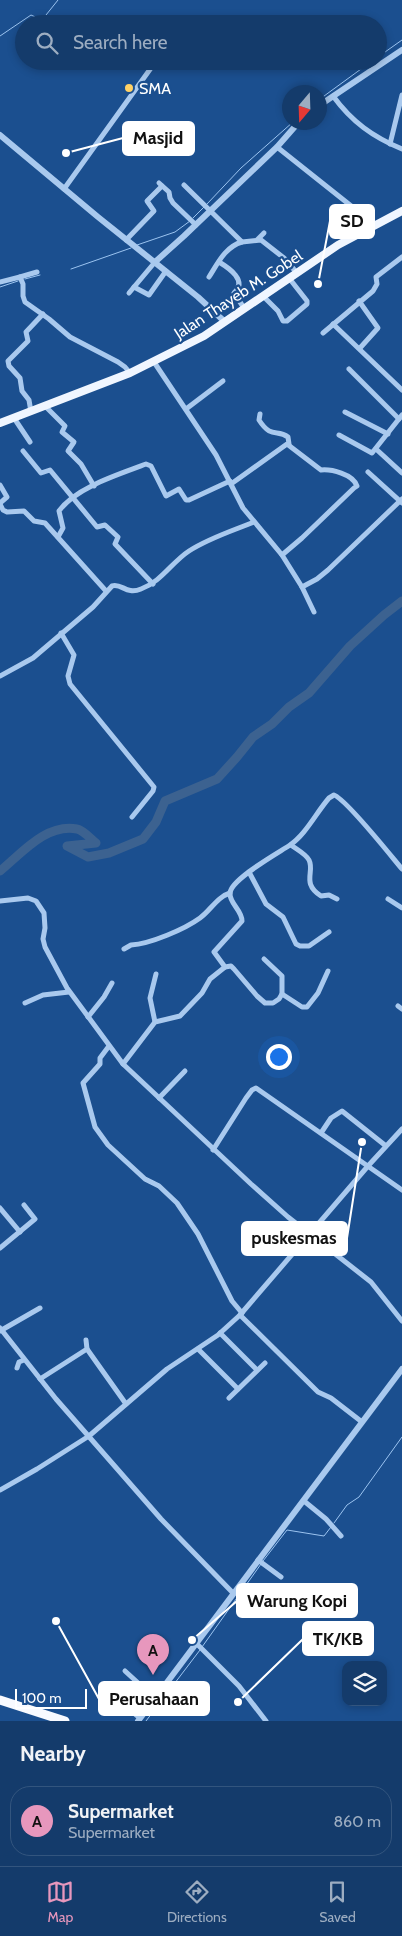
<!DOCTYPE html>
<style>
body{margin:0;font-family:Cabin,sans-serif;background:#1d4271;color:#f1f3f6}
.controls{position:absolute;right:15px;bottom:15px;display:grid;overflow:hidden;border-radius:10px;box-shadow:0 2px 8px #0003}
.controls button{width:45px;height:45px;display:grid;place-items:center;padding:0;border:0;border-bottom:1px solid #33557e;background:#143b6b;color:#f1f3f6;font:25px sans-serif}
.compass{position:absolute;left:282px;top:85px;width:45px;height:45px;border-radius:50%;background:#143b6b;box-shadow:0 2px 8px #0003;rotate:199deg}
.scale{position:absolute;left:15px;bottom:12px;width:72px;box-sizing:border-box;padding-left:5px;border:2px solid #fff;border-top:0;font-size:14px;line-height:18px;white-space:nowrap;color:#fff;-webkit-text-stroke:4px #1b4f8f;paint-order:stroke}
.you{position:absolute;left:278px;top:1056px;width:18px;height:18px;margin:-12px;border:4px solid #fff;border-radius:50%;background:#1a73e8;box-shadow:0 0 0 8px #1a73e833}
.badge{display:grid;place-items:center;width:32px;height:32px;border-radius:50%;background:#e797bd;color:#111;font-size:16px;font-weight:700}
.pin{position:absolute;translate:-50% -41px;filter:drop-shadow(0 1px 2px #0008)}
.pin::after{content:'';position:absolute;top:26px;width:18px;height:15px;background:inherit;clip-path:polygon(0 0,100% 0,50% 100%)}
.list{margin:0;padding:0;list-style:none}
h2{display:flex;justify-content:space-between;align-items:center;height:65px;margin:0;padding:0 20px;font-size:21px}
h2 small{font-size:16px;font-weight:400;color:#9dadc1}
.list li{display:grid;grid-template-columns:32px 1fr auto;gap:15px;align-items:center;box-sizing:border-box;height:70px;margin:0 10px 10px;padding:0 10px;border:1px solid #33557e;border-radius:20px}
.list b{display:block;font-size:19px;white-space:nowrap}
.list p{margin:0;font-size:16px;white-space:nowrap;color:#9dadc1}
.list em{font-size:16px;font-style:normal;color:#9dadc1}
.icon{flex:none;width:28px;height:28px;fill:none;stroke:currentColor;stroke-width:2;stroke-linecap:round;stroke-linejoin:round}
.map{position:relative;flex:none;width:402px;height:1721px;overflow:hidden}
.search{position:absolute;background:#143b6b;box-shadow:0 2px 8px #0003;left:15px;right:15px;top:15px;height:55px;display:flex;align-items:center;gap:12px;box-sizing:border-box;padding:0 18px;border-radius:28px;color:#9dadc1;font-size:19px}
.sheet{height:145px;background:#143b6b}
nav{display:flex;justify-content:space-around;align-items:center;box-sizing:border-box;height:70px;border-top:1px solid #33557e;background:#143b6b;font-size:14px;color:#9dadc1}
nav a{display:grid;justify-items:center;gap:2px}
nav .on{color:#e797bd}
.map>svg:first-child{display:block}
</style>
<div class="map">
<svg width="402" height="1721" viewBox="0 0 402 1721">
<rect width="100%" height="100%" fill="#1b4f8f"/>
<g fill="none" stroke-linecap="round" stroke-linejoin="round">
<g stroke="#9cc4f0" stroke-width="1">
<path d="M0 36 31 15 42 20 58 0"/>
<path d="M378 57 402 40"/>
<path d="M320 99 372 61"/>
<path d="M207 204 241 168 293 122"/>
<path d="M193 218 204 207"/>
<path d="M137 245 175 232 190 221"/>
<path d="M71 269 131 248"/>
<path d="M25 279 40 275"/>
<path d="M0 287 18 281"/>
<path d="M334 1523 347 1505 359 1497 402 1437"/>
<path d="M263 1561 287 1530 324 1536 331 1527"/>
<path d="M202 1647 261 1564"/>
<path d="M146 1721 200 1650"/>
</g>
<path stroke="#3c6290" stroke-width="9" d="M0 871C21 854 46 823 77 829 83 830 91 839 96 843L67 846 88 857 109 853 143 839 156 822 165 801 217 779 237 757 253 737 272 724 289 707 309 693 350 646 384 615 402 601"/>
<g stroke="#a9c9ee" stroke-width="5">
<path d="M333 96C352 122 373 137 402 149"/>
<path d="M390 144 402 95"/>
<path d="M277 147 360 213 372 226"/>
<path d="M159 183 169 192 170 198 173 203 196 225"/>
<path d="M184 185 242 242 261 240 284 258 297 273"/>
<path d="M64 189 156 61"/>
<path d="M258 239 264 233"/>
<path d="M126 240 154 211 147 201 162 186"/>
<path d="M219 262C229 268 248 281 234 293L244 308"/>
<path d="M20 277 37 272"/>
<path d="M209 277C218 263 225 247 242 242"/>
<path d="M0 282 20 277 23 284V296L25 302 49 319 70 337 118 362 125 367 130 373"/>
<path d="M134 287 149 295 166 271"/>
<path d="M129 293 155 262"/>
<path d="M263 296 278 311 283 321H287L307 304V301L289 278"/>
<path d="M359 301 378 328 360 348"/>
<path d="M333 324 402 390"/>
<path d="M323 333 373 291 377 284 376 277 402 257"/>
<path d="M154 362 216 455 243 508 282 555 302 587 314 612"/>
<path d="M349 369 399 419"/>
<path d="M46 407 65 426 62 432 74 442 68 451 81 464 94 486"/>
<path d="M186 409 223 381"/>
<path d="M31 412 29 400 22 391 20 378 9 366 8 361 28 341 26 332 43 314"/>
<path d="M345 412 388 434"/>
<path d="M260 414 259 420C272 440 277 428 288 437L289 444"/>
<path d="M14 418 30 442"/>
<path d="M339 435 372 453 402 415"/>
<path d="M376 449 402 473"/>
<path d="M23 451 41 473 50 470 97 527 105 525 118 537 115 544 153 584"/>
<path d="M368 472 402 503"/>
<path d="M231 484 287 444 321 470C331 469 353 474 357 486L354 488 302 538 282 555"/>
<path d="M0 485 7 497 0 503"/>
<path d="M0 504 3 510 7 512 24 511 34 521 45 523 106 591"/>
<path d="M58 537 63 528 59 511C76 487 120 474 146 464L151 466 166 496 179 489 186 500H189L230 481"/>
<path d="M302 587 317 579 328 570 402 499"/>
<path d="M61 633 74 655 68 676 70 684 154 787 153 791 132 817"/>
<path d="M0 676 33 658 93 607 112 586C122 583 126 595 141 589 161 582 172 562 189 551 209 538 232 531 254 522"/>
<path d="M291 845C296 849 306 854 309 860 315 872 301 883 321 896L329 895 337 899"/>
<path d="M249 872 266 904 283 917 296 944 300 946H309L329 932"/>
<path d="M388 899 402 908"/>
<path d="M0 901 28 898 36 901 44 913 45 928 43 939 45 947 67 988 123 1064 251 1184 288 1217 371 1282 402 1321"/>
<path d="M124 949 131 945C150 944 185 929 200 918 211 910 217 897 230 893"/>
<path d="M264 959 282 976V994"/>
<path d="M328 971 318 993 307 1007H302L282 994 279 999 273 1003H265L257 996 234 969 231 966 225 967 214 952 242 921C242 910 229 903 230 893 231 879 278 853 290 845 306 834 316 813 329 798L334 795C346 799 391 856 402 869"/>
<path d="M25 1003 43 995 69 992"/>
<path d="M398 1006 402 1009"/>
<path d="M88 1017 104 997 112 983"/>
<path d="M155 1022 150 998 156 974"/>
<path d="M109 1046 100 1058V1064L83 1083 95 1127 108 1145 145 1179 159 1186 177 1203 198 1234 232 1301 242 1313"/>
<path d="M123 1064 155 1022 180 1016 202 993 210 979 225 967"/>
<path d="M159 1098 185 1071"/>
<path d="M321 1133 331 1118 342 1111 386 1146"/>
<path d="M213 1150 246 1098 252 1090 256 1088 402 1190"/>
<path d="M0 1208 20 1232"/>
<path d="M0 1248 35 1219 24 1205"/>
<path d="M240 1315 318 1392 331 1398 362 1422"/>
<path d="M0 1328 56 1399 161 1519 233 1593"/>
<path d="M0 1331 40 1308"/>
<path d="M220 1333 257 1370"/>
<path d="M87 1349 126 1404"/>
<path d="M198 1349 238 1389"/>
<path d="M17 1368 19 1362 24 1360"/>
<path d="M40 1379 87 1349 86 1340"/>
<path d="M229 1398 265 1363"/>
<path d="M0 1490 37 1469 89 1436 167 1369 218 1335 240 1315 368 1166 402 1129"/>
<path d="M304 1501 326 1519 341 1536"/>
<path d="M258 1560 281 1577"/>
<path d="M197 1644 239 1686 266 1721"/>
<path d="M125 1671 148 1692 151 1704"/>
<path d="M113 1696 140 1718"/>
</g>
<g stroke="#a9c9ee" stroke-width="6">
<path d="M320 105 402 50"/>
<path d="M0 135 98 217 198 297 224 321"/>
<path d="M155 262 184 236 277 147 299 122"/>
<path d="M138 1721 402 1369"/>
</g>
<path stroke="#f0f6ff" stroke-width="8" d="M0 423 130 373 204 336 338 245 402 211"/>
<path stroke="#f8faff" stroke-width="9" d="M0 1700 65 1721"/>
</g>
<circle fill="#ffd166" stroke="#1b4f8f" stroke-width="2" cx="129" cy="88" r="5"/>
<g text-anchor="middle" stroke-width="4.5" stroke-linejoin="round" paint-order="stroke">
<g font-size="16" fill="#fff" stroke="#1b4f8f" text-anchor="start">
<text x="139" y="94">SMA</text>
</g>
<g font-size="16" fill="#fff" stroke="#1b4f8f">
<text transform="translate(238 294) rotate(-33)" y="6">Jalan Thayeb M. Gobel</text>
</g>
</g>
<path fill="none" stroke="#fff" stroke-width="2" d="M66 153L123 138M318 284L330 221M362 1142L347 1238M192 1640L237 1601M238 1702L303 1639M56 1621L99 1699"/>
<g fill="#fff" stroke="#1b4f8f" stroke-width="2">
<circle cx="66" cy="153" r="5"/>
<circle cx="318" cy="284" r="5"/>
<circle cx="362" cy="1142" r="5"/>
<circle cx="192" cy="1640" r="5"/>
<circle cx="238" cy="1702" r="5"/>
<circle cx="56" cy="1621" r="5"/>
</g>
<g fill="#fff" stroke="#fff" stroke-width="2">
<rect x="123" y="122" width="71" height="33" rx="5"/>
<rect x="330" y="205" width="44" height="33" rx="5"/>
<rect x="242" y="1222" width="105" height="33" rx="5"/>
<rect x="237" y="1584" width="120" height="33" rx="5"/>
<rect x="303" y="1622" width="70" height="33" rx="5"/>
<rect x="99" y="1682" width="110" height="33" rx="5"/>
</g>
<g font-size="18" text-anchor="middle" font-weight="bold" fill="#111">
<text x="158" y="144">Masjid</text>
<text x="352" y="227">SD</text>
<text x="294" y="1244">puskesmas</text>
<text x="297" y="1607">Warung Kopi</text>
<text x="338" y="1645">TK/KB</text>
<text x="154" y="1705">Perusahaan</text>
</g>
</svg>
<div class="controls">
<button><svg class="icon" aria-label="layers" viewBox="0 0 24 24"><path d="M12 4l9 5-9 5-9-5zM3 14l9 5 9-5"/></svg></button>
</div>
<svg class="compass" viewBox="-18 -18 36 36"><path d="M0-13l5 13h-10z" fill="#e53935"/><path d="M0 13l5-13h-10z" fill="#9dadc1"/></svg>
<div class="scale">100 m</div>
<div class="you"></div>
<div class="pin badge" style="left:153px;top:1675px">A</div>
<div class="search"><svg class="icon" aria-label="search" viewBox="0 0 24 24"><circle cx="10" cy="10" r="6"/><path d="M15 15l6 6"/></svg>Search here</div>
</div>
<section class="sheet">
<h2>Nearby<small></small></h2>
<ul class="list">
<li><span class="badge">A</span><div><b>Supermarket</b><p>Supermarket</p></div><em>860 m</em></li>
</ul>
</section>
<nav>
<a class="on"><svg class="icon" aria-label="map" viewBox="0 0 24 24"><path d="M3 6l6-2 6 2 6-2v14l-6 2-6-2-6 2zM9 4v14M15 6v14"/></svg>Map</a>
<a><svg class="icon" aria-label="directions" viewBox="0 0 24 24"><path d="M12 3l9 9-9 9-9-9zM9 14v-3h6M13 9l2 2-2 2"/></svg>Directions</a>
<a><svg class="icon" aria-label="saved" viewBox="0 0 24 24"><path d="M7 4h10v16l-5-4-5 4z"/></svg>Saved</a>
</nav>
